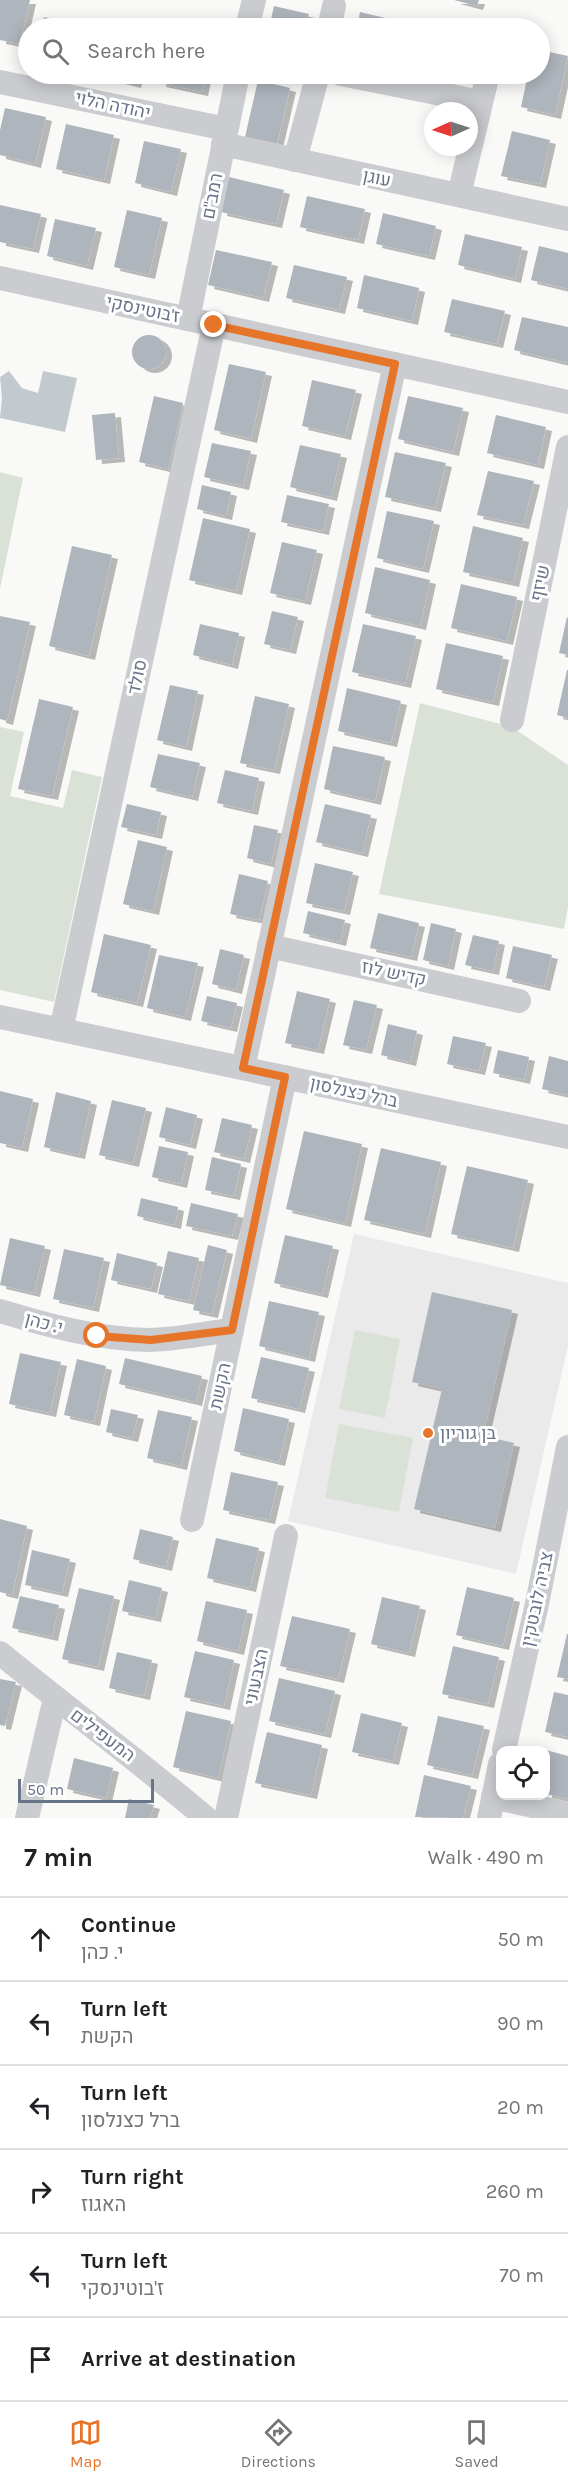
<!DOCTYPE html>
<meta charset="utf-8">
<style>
body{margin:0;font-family:Karla,Heebo,sans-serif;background:#f2f2f2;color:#202124}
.controls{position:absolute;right:18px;bottom:18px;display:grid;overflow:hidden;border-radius:12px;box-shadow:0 3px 15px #0003}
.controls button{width:54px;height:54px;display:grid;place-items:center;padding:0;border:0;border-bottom:2px solid #e0e0e0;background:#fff;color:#202124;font:30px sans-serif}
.compass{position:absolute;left:424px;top:102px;width:54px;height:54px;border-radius:50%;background:#fff;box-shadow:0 3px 15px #0003;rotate:267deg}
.scale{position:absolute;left:18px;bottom:15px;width:136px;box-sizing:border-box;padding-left:6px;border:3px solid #687589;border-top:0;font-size:16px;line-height:21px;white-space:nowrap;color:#687589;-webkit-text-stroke:4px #fff;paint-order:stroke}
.stop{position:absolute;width:18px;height:18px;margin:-14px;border:4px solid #e77529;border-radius:50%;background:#fff}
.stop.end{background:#e77529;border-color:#fff;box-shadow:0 2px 6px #0008}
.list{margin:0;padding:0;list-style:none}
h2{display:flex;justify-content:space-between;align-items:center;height:78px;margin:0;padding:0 24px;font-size:26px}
h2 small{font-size:20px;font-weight:400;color:#757577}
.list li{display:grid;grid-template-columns:39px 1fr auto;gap:18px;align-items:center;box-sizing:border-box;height:84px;padding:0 24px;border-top:2px solid #e0e0e0}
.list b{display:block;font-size:22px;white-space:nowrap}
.list p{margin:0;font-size:20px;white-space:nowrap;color:#757577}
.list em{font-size:20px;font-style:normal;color:#757577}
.icon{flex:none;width:33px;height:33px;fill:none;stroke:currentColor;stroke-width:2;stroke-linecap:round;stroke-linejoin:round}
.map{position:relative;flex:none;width:568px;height:1818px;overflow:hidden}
.search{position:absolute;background:#fff;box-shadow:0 3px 15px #0003;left:18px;right:18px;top:18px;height:66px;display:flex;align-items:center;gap:15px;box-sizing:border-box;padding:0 21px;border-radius:33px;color:#757577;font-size:22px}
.sheet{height:582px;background:#fff}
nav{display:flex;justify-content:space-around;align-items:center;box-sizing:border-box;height:84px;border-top:2px solid #e0e0e0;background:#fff;font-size:16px;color:#757577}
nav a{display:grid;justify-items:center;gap:3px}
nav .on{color:#e77529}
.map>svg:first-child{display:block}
</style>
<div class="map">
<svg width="568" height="1818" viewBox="0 0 568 1818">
<defs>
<filter id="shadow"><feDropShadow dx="6" dy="4" stdDeviation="0" flood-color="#0004"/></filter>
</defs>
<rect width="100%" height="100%" fill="#f9faf7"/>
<path fill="#eaeaea" d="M354 1234 568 1283V1346L516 1574 288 1521Z"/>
<g fill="#dae2d8">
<path d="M0 472 23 478 0 589Z"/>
<path d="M420 703 512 727 568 765V907L564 929 379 894Z"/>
<path d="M0 727 24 732 10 796 63 808 72 770 102 777 54 1002 0 990Z"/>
<path d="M355 1330 400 1339 385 1418 339 1409Z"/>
<path d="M339 1424 413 1438 399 1512 325 1498Z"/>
</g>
<path fill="#c2cad0" d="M9 371 22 388 38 393 43 371 77 378 65 432 0 418 2 398 0 377Z"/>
<g fill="#afb5bd" filter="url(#shadow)">
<path d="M0 0H30L20 44 0 40Z"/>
<path d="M454 0H479L477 6Z"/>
<path d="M274 6 309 14 305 28H269Z"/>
<path d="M360 12 415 25 414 28H357Z"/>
<path d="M44 17 83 26V28H42Z"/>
<path d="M540 50 568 56 555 115 521 107 528 74H540Z"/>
<path d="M94 74H138L135 84Z"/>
<path d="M162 74H206L202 92 160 83Z"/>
<path d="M258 80 290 88 277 144 245 137Z"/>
<path d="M5 108 46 117 35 164 0 155V130Z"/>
<path d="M66 124 114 135 104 180 56 169Z"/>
<path d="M512 131 550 140 540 184 501 176Z"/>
<path d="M144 141 181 149 171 192 135 183Z"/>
<path d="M229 177 284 190 276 224 221 212Z"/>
<path d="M307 196 365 209 358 240 300 227Z"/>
<path d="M0 205 41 214 33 249 0 242Z"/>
<path d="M127 210 162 218 149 275 114 267Z"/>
<path d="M383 213 436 226 429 256 376 244Z"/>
<path d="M55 219 96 228 87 266 47 256Z"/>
<path d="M465 234 522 247 515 279 458 265Z"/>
<path d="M539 246 568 253V289L531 280Z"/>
<path d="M216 250 272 262 263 298 208 285Z"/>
<path d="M294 265 347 277 339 310 286 298Z"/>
<path d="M364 275 419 288 412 321 357 308Z"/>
<path d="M452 299 505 311 497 344 444 332Z"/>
<path d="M522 317 568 327V363L514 350Z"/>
<circle cx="149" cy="352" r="17"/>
<path d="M229 364 266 372 251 439 214 430Z"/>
<path d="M312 380 356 390 345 436 302 426Z"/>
<path d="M154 396 183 403 168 469 139 462Z"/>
<path d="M408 396 463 408 453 452 398 439Z"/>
<path d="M115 413 119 458 96 460 92 415Z"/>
<path d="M496 415 546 427 538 465 487 453Z"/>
<path d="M212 443 251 451 243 486 204 477Z"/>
<path d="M300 445 341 454 331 497 290 487Z"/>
<path d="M395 452 446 463 435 508 385 497Z"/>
<path d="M488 471 534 481 523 525 477 515Z"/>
<path d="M202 485 231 492 226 516 197 509Z"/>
<path d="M287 495 329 504 323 531 281 522Z"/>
<path d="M387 511 434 521 423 569 377 558Z"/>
<path d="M203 518 250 529 236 591 189 580Z"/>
<path d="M473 526 523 538 513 583 463 572Z"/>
<path d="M282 542 317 550 305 601 270 593Z"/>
<path d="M72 546 112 555 89 656 49 646Z"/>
<path d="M375 567 430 580 420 626 365 613Z"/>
<path d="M461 584 517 597 507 641 451 628Z"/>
<path d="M272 611 298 617 290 650 264 644Z"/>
<path d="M0 616 30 622 7 721 0 719Z"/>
<path d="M567 617 568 618V655L559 653Z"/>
<path d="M200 624 239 633 232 665 193 655Z"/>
<path d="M363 624 416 636 405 684 352 672Z"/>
<path d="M446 643 503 656 493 702 436 689Z"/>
<path d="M567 670H568V718L557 715Z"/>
<path d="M170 685 198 691 186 747 157 740Z"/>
<path d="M347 688 401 701 391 743 338 731Z"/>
<path d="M255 696 289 704 274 770 240 763Z"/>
<path d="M39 699 73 707 52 796 18 789Z"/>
<path d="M333 746 385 757 375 801 324 789Z"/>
<path d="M158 754 200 763 192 797 150 787Z"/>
<path d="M225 770 259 778 252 811 217 803Z"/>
<path d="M127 804 161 812 156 835 121 827Z"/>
<path d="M325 804 371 815 362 853 316 842Z"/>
<path d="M254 825 278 830 271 864 247 858Z"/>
<path d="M138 840 167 847 153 911 123 904Z"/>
<path d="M315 863 353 872 344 911 306 903Z"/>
<path d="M239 874 268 881 259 920 230 914Z"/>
<path d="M308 911 345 920 340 942 303 933Z"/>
<path d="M378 913 419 923 411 957 370 948Z"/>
<path d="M431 923 456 929 448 966 423 960Z"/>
<path d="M104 934 151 945 137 1003 91 992Z"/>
<path d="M473 935 499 941 493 971 465 965Z"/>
<path d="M513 946 552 955 544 987 506 978Z"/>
<path d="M220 949 244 955 236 990 212 984Z"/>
<path d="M159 955 198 963 185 1017 147 1008Z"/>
<path d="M297 991 330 999 318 1050 285 1043Z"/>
<path d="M207 996 237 1003 231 1028 201 1021Z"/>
<path d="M354 1000 377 1005 366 1050 343 1045Z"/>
<path d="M388 1024 417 1031 410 1062 381 1055Z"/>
<path d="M453 1036 486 1043 479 1071 447 1064Z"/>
<path d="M498 1050 529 1057 524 1080 493 1073Z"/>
<path d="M549 1056 568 1061V1095L542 1089Z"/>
<path d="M0 1091 33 1099 22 1148 0 1143Z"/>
<path d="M56 1092 91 1101 79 1155 44 1147Z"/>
<path d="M112 1100 146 1108 133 1163 99 1155Z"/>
<path d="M166 1107 197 1115 190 1145 159 1137Z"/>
<path d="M222 1118 252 1125 244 1159 214 1152Z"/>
<path d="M304 1131 362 1144 345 1223 286 1209Z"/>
<path d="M159 1146 188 1152 181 1184 152 1177Z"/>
<path d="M381 1148 441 1162 425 1234 364 1220Z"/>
<path d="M212 1157 241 1164 234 1196 205 1190Z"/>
<path d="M467 1166 528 1180 513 1248 451 1234Z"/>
<path d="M141 1198 178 1207 175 1225 137 1216Z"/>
<path d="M191 1203 238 1214 232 1236 186 1226Z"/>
<path d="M285 1235 333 1246 322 1294 274 1283Z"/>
<path d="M10 1238 45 1246 34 1293 0 1285Z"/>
<path d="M208 1245 227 1250 212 1314 193 1310Z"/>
<path d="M64 1249 104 1258 93 1308 53 1299Z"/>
<path d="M168 1251 199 1258 189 1301 158 1294Z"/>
<path d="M117 1253 157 1263 151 1289 111 1280Z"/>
<path d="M432 1292 512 1310 483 1436 514 1443 495 1528 414 1509 442 1389 412 1382Z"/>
<path d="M269 1301 319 1312 309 1358 259 1346Z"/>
<path d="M20 1353 61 1362 50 1413 9 1404Z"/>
<path d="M261 1357 309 1368 299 1409 251 1398Z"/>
<path d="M125 1358 202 1376 196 1402 119 1384Z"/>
<path d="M77 1359 106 1366 94 1422 64 1415Z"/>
<path d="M243 1408 289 1419 279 1462 234 1451Z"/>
<path d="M111 1409 138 1415 132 1438 106 1432Z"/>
<path d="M158 1410 192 1417 181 1466 147 1458Z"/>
<path d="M231 1472 278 1482 269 1520 223 1510Z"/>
<path d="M0 1519 27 1526 12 1595 0 1592Z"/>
<path d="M140 1529 173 1537 166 1567 133 1559Z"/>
<path d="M216 1538 259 1548 250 1588 207 1578Z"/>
<path d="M32 1550 70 1559 62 1593 25 1585Z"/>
<path d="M129 1580 162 1588 155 1618 122 1611Z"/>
<path d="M467 1587 514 1598 503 1646 456 1635Z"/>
<path d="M79 1588 114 1596 98 1667 62 1659Z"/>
<path d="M20 1596 59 1605 52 1637 12 1628Z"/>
<path d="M382 1597 420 1606 409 1653 371 1644Z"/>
<path d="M206 1601 247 1610 238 1651 197 1641Z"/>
<path d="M292 1616 350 1629 338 1679 280 1666Z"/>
<path d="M567 1634H568V1679L557 1677Z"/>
<path d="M453 1646 499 1657 488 1704 442 1694Z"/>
<path d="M195 1651 234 1660 224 1706 184 1697Z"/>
<path d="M117 1652 152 1660 144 1696 109 1688Z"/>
<path d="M279 1678 335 1691 325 1734 269 1721Z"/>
<path d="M0 1679 16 1682 5 1726 0 1725Z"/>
<path d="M554 1692 568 1695V1737L545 1732Z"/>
<path d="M186 1711 231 1721 218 1778 173 1767Z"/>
<path d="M361 1713 402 1723 393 1761 352 1752Z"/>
<path d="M438 1716 484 1726 472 1775 427 1765Z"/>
<path d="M267 1732 322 1745 311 1795 255 1783Z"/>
<path d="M546 1750 568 1756V1799L546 1794Z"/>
<path d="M74 1758 113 1768 106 1798 67 1789Z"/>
<path d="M424 1775 471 1786 463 1818 415 1817Z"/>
<path d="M129 1799 154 1805 150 1818H125Z"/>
</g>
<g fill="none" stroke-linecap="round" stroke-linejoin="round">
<g stroke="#caccd0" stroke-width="24">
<path d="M247 28 254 0"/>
<path d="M329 28 334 6"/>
<path d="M341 74 481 102"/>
<path d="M0 82 226 129"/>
<path d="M223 144 568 219"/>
<path d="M295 160 318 74"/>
<path d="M459 195 488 74"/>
<path d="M0 278 568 402"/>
<path d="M188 319 238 74"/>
<path d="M512 720 568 447"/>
<path d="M269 946 519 1001"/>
<path d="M0 1017 568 1137"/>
<path d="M61 1030 214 325"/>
<path d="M243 1068 395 364"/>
<path d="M0 1311C49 1326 98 1339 149 1340 176 1340 205 1333 232 1330"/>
<path d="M192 1520 285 1077"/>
<path d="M0 1653C68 1709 139 1761 206 1818"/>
<path d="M504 1750 538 1599 568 1447"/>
<path d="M493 1797 568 1814"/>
<path d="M27 1818 55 1698"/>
<path d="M226 1818 286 1536"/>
<path d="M489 1818 500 1764"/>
</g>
</g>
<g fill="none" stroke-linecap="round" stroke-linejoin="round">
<path stroke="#e77529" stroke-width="8" d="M97 1336 151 1340 232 1330 285 1077 243 1068 395 364 214 325"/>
</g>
<circle fill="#e77529" stroke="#fff" stroke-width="2" cx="428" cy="1433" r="6"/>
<g text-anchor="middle" stroke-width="6" stroke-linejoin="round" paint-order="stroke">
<g font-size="18" fill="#687589" stroke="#fff">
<text transform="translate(113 105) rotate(12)" y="6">יהודה הלוי</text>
<text transform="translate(377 178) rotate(12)" y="6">עוגן</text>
<text transform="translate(212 196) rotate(-79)" y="6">רמב"ם</text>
<text transform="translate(143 309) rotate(12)" y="6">ז'בוטינסקי</text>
<text transform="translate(540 583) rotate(-78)" y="6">שיזף</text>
<text transform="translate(137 677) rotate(-78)" y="6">סולד</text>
<text transform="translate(394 973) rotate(12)" y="6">קדיש לוז</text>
<text transform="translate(354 1092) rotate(12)" y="6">ברל כצנלסון</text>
<text transform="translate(44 1323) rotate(15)" y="6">י. כהן</text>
<text transform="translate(220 1386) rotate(-78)" y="6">הקשת</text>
<text transform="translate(537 1599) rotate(-78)" y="6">צביה לובטקין</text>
<text transform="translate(256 1677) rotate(-78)" y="6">הצבעוני</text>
<text transform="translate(103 1735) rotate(37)" y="6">המעפילים</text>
</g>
<g font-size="18" fill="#687589" stroke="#fff" text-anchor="start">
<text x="440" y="1439">בן גוריון</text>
</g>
</g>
</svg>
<div class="controls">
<button><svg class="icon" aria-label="locate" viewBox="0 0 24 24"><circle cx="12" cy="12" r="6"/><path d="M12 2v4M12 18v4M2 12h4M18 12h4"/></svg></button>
</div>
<svg class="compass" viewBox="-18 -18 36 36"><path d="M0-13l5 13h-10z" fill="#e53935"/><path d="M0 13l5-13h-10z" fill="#757577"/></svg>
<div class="scale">50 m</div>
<div class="stop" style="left:97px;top:1336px"></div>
<div class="stop end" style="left:214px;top:325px"></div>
<div class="search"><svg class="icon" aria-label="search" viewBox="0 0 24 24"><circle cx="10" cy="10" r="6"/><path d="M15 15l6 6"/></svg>Search here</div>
</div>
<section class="sheet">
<h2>7 min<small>Walk · 490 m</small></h2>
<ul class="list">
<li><svg class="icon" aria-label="ahead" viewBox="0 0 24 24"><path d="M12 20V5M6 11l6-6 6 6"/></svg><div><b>Continue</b><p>י. כהן</p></div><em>50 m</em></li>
<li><svg class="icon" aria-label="left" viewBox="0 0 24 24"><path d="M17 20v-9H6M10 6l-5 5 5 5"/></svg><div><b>Turn left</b><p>הקשת</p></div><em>90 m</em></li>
<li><svg class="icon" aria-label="left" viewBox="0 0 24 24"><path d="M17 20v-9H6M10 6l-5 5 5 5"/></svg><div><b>Turn left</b><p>ברל כצנלסון</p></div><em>20 m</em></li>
<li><svg class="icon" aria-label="right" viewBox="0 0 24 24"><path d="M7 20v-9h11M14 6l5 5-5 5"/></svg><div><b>Turn right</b><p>האגוז</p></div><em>260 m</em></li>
<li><svg class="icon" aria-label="left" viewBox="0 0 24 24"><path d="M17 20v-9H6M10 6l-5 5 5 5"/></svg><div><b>Turn left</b><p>ז'בוטינסקי</p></div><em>70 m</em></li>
<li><svg class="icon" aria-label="arrive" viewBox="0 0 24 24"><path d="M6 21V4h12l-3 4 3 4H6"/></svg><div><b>Arrive at destination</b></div></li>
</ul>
</section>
<nav>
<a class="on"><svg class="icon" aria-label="map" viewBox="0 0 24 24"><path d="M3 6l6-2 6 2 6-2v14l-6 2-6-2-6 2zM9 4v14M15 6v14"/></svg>Map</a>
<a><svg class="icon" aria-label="directions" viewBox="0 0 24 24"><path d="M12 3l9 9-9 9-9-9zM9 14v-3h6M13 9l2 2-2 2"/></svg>Directions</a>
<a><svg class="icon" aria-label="saved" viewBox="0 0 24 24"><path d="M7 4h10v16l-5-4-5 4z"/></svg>Saved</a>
</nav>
